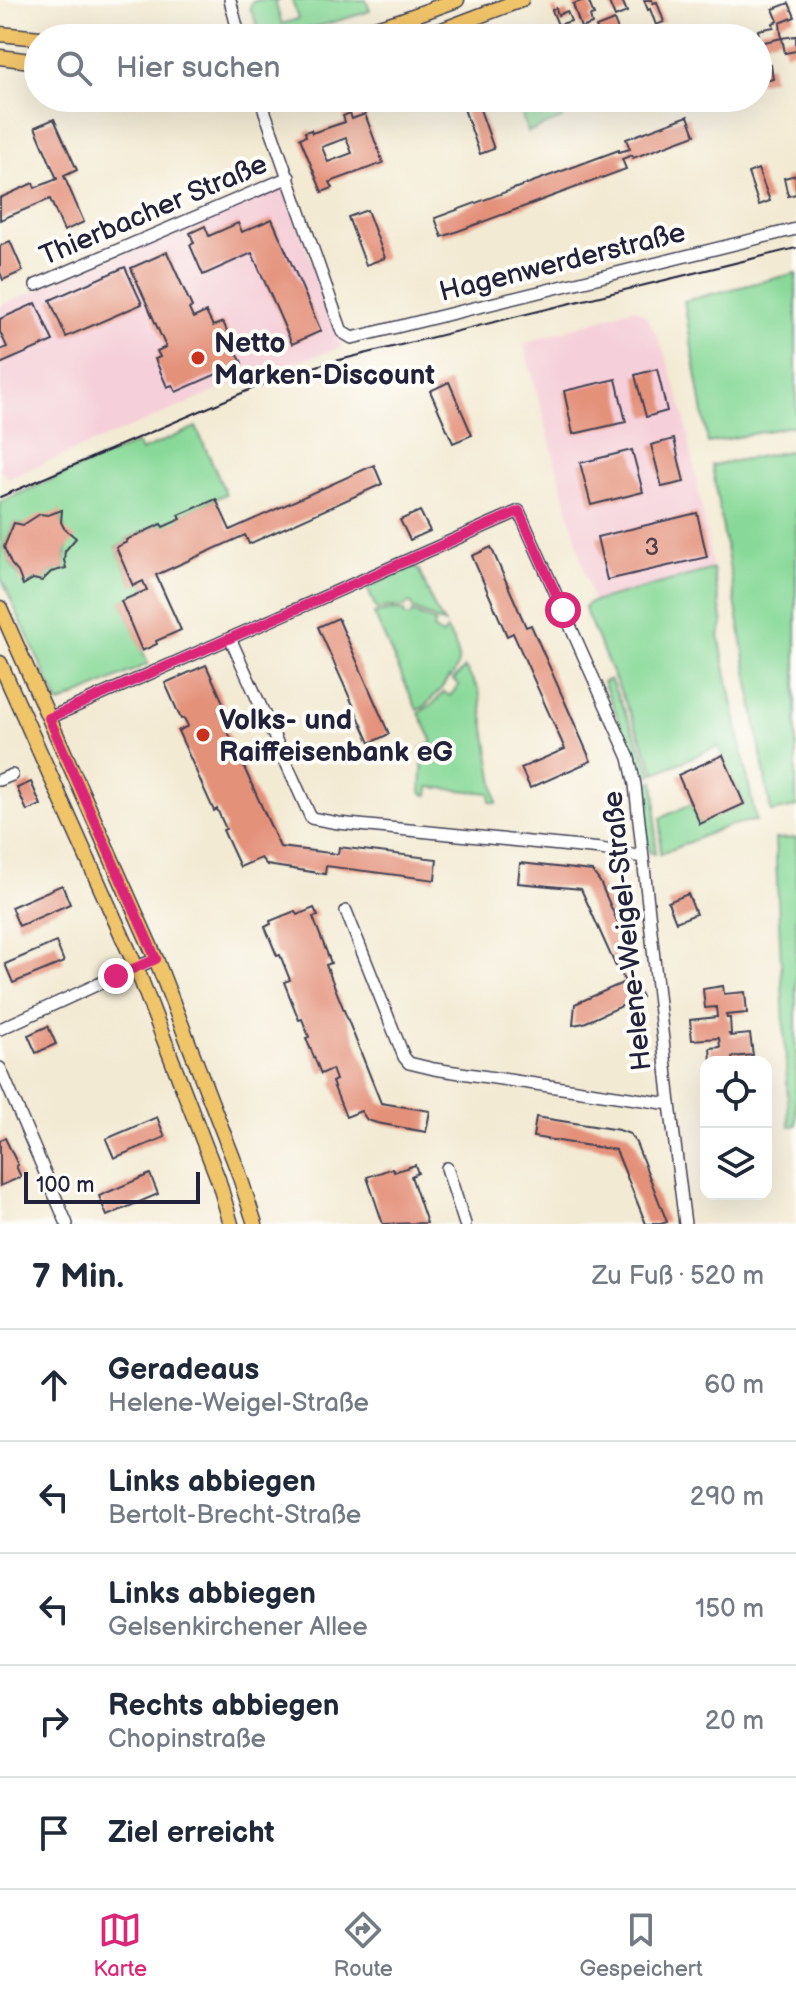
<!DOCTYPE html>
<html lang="de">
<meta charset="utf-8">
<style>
body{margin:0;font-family:"Balsamiq Sans",sans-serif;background:#f6f6f7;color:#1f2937}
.controls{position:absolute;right:24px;bottom:24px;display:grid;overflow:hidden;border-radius:16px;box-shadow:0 8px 32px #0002}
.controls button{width:72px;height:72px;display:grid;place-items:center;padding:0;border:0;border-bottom:2px solid #e0e1e3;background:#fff;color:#1f2937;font:40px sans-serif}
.scale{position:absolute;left:24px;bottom:20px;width:176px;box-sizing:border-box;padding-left:8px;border:4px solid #22223b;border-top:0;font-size:22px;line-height:28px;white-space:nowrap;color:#22223b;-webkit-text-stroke:6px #fdfcf7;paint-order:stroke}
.stop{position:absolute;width:24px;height:24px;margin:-18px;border:6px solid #db2777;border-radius:50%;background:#fff}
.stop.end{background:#db2777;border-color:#fff;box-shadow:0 2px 8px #0008}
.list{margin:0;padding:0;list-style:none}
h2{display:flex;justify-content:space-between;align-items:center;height:104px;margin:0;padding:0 32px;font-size:34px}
h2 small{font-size:26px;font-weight:400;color:#747a83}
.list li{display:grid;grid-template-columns:52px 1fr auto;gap:24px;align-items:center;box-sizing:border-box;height:112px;padding:0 32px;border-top:2px solid #e0e1e3}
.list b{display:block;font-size:30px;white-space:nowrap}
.list p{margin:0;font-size:26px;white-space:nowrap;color:#747a83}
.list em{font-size:26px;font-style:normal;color:#747a83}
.icon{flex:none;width:44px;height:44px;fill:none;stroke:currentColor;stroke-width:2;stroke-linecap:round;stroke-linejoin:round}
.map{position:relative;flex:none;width:796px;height:1224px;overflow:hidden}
.search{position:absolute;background:#fff;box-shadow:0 8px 32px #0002;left:24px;right:24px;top:24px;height:88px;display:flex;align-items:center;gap:20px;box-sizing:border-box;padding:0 28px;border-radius:44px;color:#747a83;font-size:30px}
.sheet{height:664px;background:#fff}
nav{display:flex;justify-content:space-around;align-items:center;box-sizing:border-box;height:112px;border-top:2px solid #e0e1e3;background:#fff;font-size:22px;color:#747a83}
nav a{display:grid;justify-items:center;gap:4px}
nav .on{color:#db2777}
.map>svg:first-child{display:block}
</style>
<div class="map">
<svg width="796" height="1224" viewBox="0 0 796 1224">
<rect width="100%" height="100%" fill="#fdfcf7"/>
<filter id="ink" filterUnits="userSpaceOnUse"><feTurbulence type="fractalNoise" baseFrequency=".0125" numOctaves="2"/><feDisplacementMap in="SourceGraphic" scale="16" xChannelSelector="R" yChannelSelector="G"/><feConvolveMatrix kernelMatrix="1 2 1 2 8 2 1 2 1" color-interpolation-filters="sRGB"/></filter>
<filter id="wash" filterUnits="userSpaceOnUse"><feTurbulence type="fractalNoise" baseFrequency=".006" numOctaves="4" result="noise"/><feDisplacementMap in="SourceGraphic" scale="32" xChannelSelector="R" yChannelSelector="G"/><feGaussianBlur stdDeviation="1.8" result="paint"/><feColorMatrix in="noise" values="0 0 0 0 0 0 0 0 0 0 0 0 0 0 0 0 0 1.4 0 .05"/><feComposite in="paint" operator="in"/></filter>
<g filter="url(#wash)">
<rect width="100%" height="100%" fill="#f3ead3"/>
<g fill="#f5cfd9">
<path d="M284 186 342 347 251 377 9 478 0 470V306Z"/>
<path d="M634 308 645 315 655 331 667 360 684 415 713 569 593 602 524 344Z"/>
</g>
<g fill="#88d999" stroke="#557e6a" stroke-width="2" fill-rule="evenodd">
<path d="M258 0H280L275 2 282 24 298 19 292 0H366L370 11C334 22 297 35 260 32L250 8 252 2Z"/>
<path d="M526 98H554L562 119 528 132 517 102Z"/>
<path d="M796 273V425L708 443 684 301Z"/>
<path d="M196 427 226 494 180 515 181 519 163 527 160 524 126 539 127 542 116 547 133 585 143 581 147 590 122 601 148 664 59 704 0 576V502L137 443 141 451ZM61 516C62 525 68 533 68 542 68 552 63 558 65 568L51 572 42 581 20 577 11 564 4 547 14 523 23 525Z"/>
<path d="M796 450V807L771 812 712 465Z"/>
<path d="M413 567 419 570 435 609 445 624 413 609 412 605 410 603 407 604 405 607H387L377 610 367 588Z"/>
<path d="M713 569 723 624 719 636 756 821C721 823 693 843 660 854L661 818 691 804 700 823 744 804 718 746 656 773 587 615 585 607 589 603Z"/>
<path d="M396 610 404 611 405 616 408 617 411 616 412 612 436 623 433 629 442 635 447 630C458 648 464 660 451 678L449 677 440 690 424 707 417 710 374 614 386 611Z"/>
<path d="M465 668 479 690 497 803 490 802V793L429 787 428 795H423L421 791 423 755 421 748 433 742 419 713 434 703 444 692 450 696 459 685 453 680Z"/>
<path d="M610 679 653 774 641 779 640 778 638 779 621 724 603 682Z"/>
<path d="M654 781 656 801 655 854 649 852 640 787Z"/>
<path d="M796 838V1125L789 1126 775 839Z"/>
</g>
<g id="blocks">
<g fill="#e4917a" fill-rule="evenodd">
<path d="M584 0H588L594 15 590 16 592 24 581 28 573 4Z"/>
<path d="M608 0H622L627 12 615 17Z"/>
<path d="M644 0H652L653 3 657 2 664 22 656 25 650 9 648 10Z"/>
<path d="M789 3 795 17 780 23 781 33 782 38 796 36V51L785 53 782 38 760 43 758 30 774 27 773 23 778 21 773 9Z"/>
<path d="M556 8 558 15 567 11 571 21 558 25 552 10Z"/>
<path d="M614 20 621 38H600L596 27Z"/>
<path d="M771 65 773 79 758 83V68Z"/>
<path d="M476 98 494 149 480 154 462 103Z"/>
<path d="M350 113 352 119 365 114 383 163 330 182 333 188 322 192 300 138 306 136 305 132 311 130 312 133 345 122 343 116ZM346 138 352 153 328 162 322 147Z"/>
<path d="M688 116 695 135 633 158 632 155 622 159 626 169 442 237 435 218 619 150V152L630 149 626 139Z"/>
<path d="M54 119 77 170 64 176 84 222 64 231 50 199 0 220V198L33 183 35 188 57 179 35 127Z"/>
<path d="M758 169 770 201 759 205 748 173Z"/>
<path d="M796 175V194L788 196 784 178Z"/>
<path d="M367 210 385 258 366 265 348 217Z"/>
<path d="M272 219 321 331 292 344 252 253 203 275 190 245 194 243 190 233 205 226 209 236 238 223 242 232Z"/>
<path d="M10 241 23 271 3 280 0 272V246Z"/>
<path d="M167 252 192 307 189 309 193 318 206 312 213 326 223 322 242 363 176 392 172 385 167 387 155 359 160 357 157 351 166 347 131 268Z"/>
<path d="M125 267 142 304 66 337 50 300Z"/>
<path d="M36 303 53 341 0 364V350L7 347 0 332V319Z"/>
<path d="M657 369 667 411 646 417 635 375Z"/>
<path d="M616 379 626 422 573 434 564 391Z"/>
<path d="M449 382 472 435 453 443 430 391Z"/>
<path d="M674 439 684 482 662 487 651 445Z"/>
<path d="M632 450 643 492 591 505 580 463Z"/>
<path d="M374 465 382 484 249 544 245 535 156 575 181 630 156 641 157 644 142 651 121 601 147 590 143 581 133 586 116 547 127 542 126 540 161 524 163 527 181 519 179 515 216 499 230 530Z"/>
<path d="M62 510 61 522 64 528 76 538 65 551 64 560 66 568 51 572 42 581 33 579 23 585 18 572 11 564 4 547 14 523 23 525 40 514 48 515Z"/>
<path d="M420 511 430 531 410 540 400 520Z"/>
<path d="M697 513 707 557 607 580 597 537Z"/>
<path d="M491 547 526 627 531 625 591 761 530 788 521 768 565 749 513 633 507 636 472 556Z"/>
<path d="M338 618 389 734 370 743 318 627Z"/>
<path d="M206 665 226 709 219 712 280 847 338 854 339 847 437 859 435 880 326 866 325 874 267 865 261 858 240 867 223 830 226 829 217 809 214 811 178 731 188 726 184 718 181 719 165 683Z"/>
<path d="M723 755 744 804 700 824 678 775Z"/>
<path d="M31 782 41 805 27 811 17 788Z"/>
<path d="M520 863 592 871 600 882 634 959 625 964 642 997 584 1023 573 1025 575 1004 625 982 618 966 616 967 581 889 518 883Z"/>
<path d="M62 885 70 904 19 926 11 907Z"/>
<path d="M688 894 696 914 676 922 668 902Z"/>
<path d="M314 908 318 916 313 917 331 963 326 965 381 1103 430 1111 426 1132 377 1123 367 1120 361 1111 346 1117 332 1082 336 1080 332 1069 321 1074 306 1038 309 1037 302 1019 299 1020 284 982 290 980 280 955 277 956 265 927 271 924 270 921 295 911 297 915Z"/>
<path d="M56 942 64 962 13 983 5 964Z"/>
<path d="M723 986 724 994 745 992 747 1013 726 1015 727 1018H730L731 1034H729L730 1036 750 1034 753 1055 732 1057 733 1062H711L710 1048 720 1047 719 1038 692 1040 690 1020 717 1017 716 1007 705 1008 703 989Z"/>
<path d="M48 1026 56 1044 36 1053 28 1035Z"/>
<path d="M157 1117 165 1137 114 1158 106 1139Z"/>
<path d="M536 1117 619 1130 630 1134 636 1143 667 1222 661 1224H646L616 1150 533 1137Z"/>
<path d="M5 1138 18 1165 16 1166 21 1177 0 1186V1140Z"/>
<path d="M415 1165 418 1173 411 1176 427 1223 383 1224 367 1177 393 1168 394 1172Z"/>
<path d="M150 1174 158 1194 107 1216 99 1196Z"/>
</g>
</g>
</g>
<g filter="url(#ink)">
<use href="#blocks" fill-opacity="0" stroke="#414052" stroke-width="2"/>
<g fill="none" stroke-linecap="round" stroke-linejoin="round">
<defs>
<g id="minor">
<path d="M230 0 240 38"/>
<path d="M260 98 342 332 352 338 796 229"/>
<path d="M36 285 289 177"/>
<path d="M230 638 311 818 338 823 601 849 642 857"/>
<path d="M49 718 519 511 629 758 635 785 670 1104 685 1224"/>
<path d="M0 780 12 775"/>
<path d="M346 911 404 1057 409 1063 434 1069 670 1104"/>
<path d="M0 1029 116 976 156 959"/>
<path d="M0 1068 67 1224"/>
<path d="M447 1168 465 1224"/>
</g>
<g id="major">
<path d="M0 34 40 38"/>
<path d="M341 38 399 21 457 0"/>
<path d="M421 38 521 0"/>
<path d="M0 57 38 62"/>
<path d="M0 608 156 959 238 1171 255 1224"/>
<path d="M0 663 136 967 218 1179 231 1224"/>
</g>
</defs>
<use href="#minor" stroke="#414052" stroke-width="14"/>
<use href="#major" stroke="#414052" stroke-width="17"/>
<use href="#minor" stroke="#fff" stroke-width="11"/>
<use href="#major" stroke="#f0c469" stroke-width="14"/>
<path stroke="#22223b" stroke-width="2" d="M0 497 256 387 323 364 796 248"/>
</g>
</g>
<g fill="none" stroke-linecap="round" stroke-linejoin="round" filter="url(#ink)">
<path stroke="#db2777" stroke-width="10" d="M116 976 156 959 49 718 519 511 563 610"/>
</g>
<g fill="#c8321e" stroke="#fdfcf7" stroke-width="3">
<circle cx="198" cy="358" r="8"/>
<circle cx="203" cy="735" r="8"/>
</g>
<g text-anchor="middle" stroke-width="8" stroke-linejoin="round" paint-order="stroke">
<g font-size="24" fill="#523e4b">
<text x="652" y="555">3</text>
</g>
<g font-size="28" fill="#22223b" stroke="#fdfcf7">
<text transform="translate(153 209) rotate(-23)" y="10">Thierbacher Straße</text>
<text transform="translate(562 261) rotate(-14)" y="10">Hagenwerderstraße</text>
<text transform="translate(626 931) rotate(-96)" y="10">Helene-Weigel-Straße</text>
</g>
<g font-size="28" font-weight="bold" fill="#22223b" stroke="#fdfcf7" text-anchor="start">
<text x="214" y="352">Netto<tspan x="214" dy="32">Marken-Discount</tspan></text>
<text x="219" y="729">Volks- und<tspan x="219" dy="32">Raiffeisenbank eG</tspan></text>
</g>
</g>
</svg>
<div class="controls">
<button><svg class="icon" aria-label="locate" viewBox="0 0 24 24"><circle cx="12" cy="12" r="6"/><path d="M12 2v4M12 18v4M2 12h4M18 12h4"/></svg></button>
<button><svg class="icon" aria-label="layers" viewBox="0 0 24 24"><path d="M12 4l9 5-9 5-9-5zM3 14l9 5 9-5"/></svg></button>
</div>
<div class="scale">100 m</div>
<div class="stop" style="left:563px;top:610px"></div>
<div class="stop end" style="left:116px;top:976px"></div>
<div class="search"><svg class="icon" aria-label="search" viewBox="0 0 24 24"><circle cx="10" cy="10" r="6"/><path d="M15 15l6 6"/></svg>Hier suchen</div>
</div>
<section class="sheet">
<h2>7 Min.<small>Zu Fuß · 520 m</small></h2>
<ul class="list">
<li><svg class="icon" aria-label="ahead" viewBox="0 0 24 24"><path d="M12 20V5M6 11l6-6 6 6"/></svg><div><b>Geradeaus</b><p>Helene-Weigel-Straße</p></div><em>60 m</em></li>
<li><svg class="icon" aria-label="left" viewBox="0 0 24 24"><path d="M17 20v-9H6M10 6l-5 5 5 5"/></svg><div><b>Links abbiegen</b><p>Bertolt-Brecht-Straße</p></div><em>290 m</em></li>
<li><svg class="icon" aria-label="left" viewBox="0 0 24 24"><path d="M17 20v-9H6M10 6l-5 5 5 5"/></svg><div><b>Links abbiegen</b><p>Gelsenkirchener Allee</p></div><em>150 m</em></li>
<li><svg class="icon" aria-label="right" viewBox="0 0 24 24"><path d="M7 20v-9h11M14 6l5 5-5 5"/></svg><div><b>Rechts abbiegen</b><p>Chopinstraße</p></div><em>20 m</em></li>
<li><svg class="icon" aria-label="arrive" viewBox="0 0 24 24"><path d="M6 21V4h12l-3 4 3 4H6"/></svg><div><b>Ziel erreicht</b></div></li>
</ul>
</section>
<nav>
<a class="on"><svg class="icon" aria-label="map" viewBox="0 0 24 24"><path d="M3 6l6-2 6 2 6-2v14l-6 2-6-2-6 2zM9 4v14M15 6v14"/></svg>Karte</a>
<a><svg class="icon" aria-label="directions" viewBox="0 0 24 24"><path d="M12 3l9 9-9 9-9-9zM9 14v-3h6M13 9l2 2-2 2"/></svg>Route</a>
<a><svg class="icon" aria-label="saved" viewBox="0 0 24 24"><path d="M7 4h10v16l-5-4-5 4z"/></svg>Gespeichert</a>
</nav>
